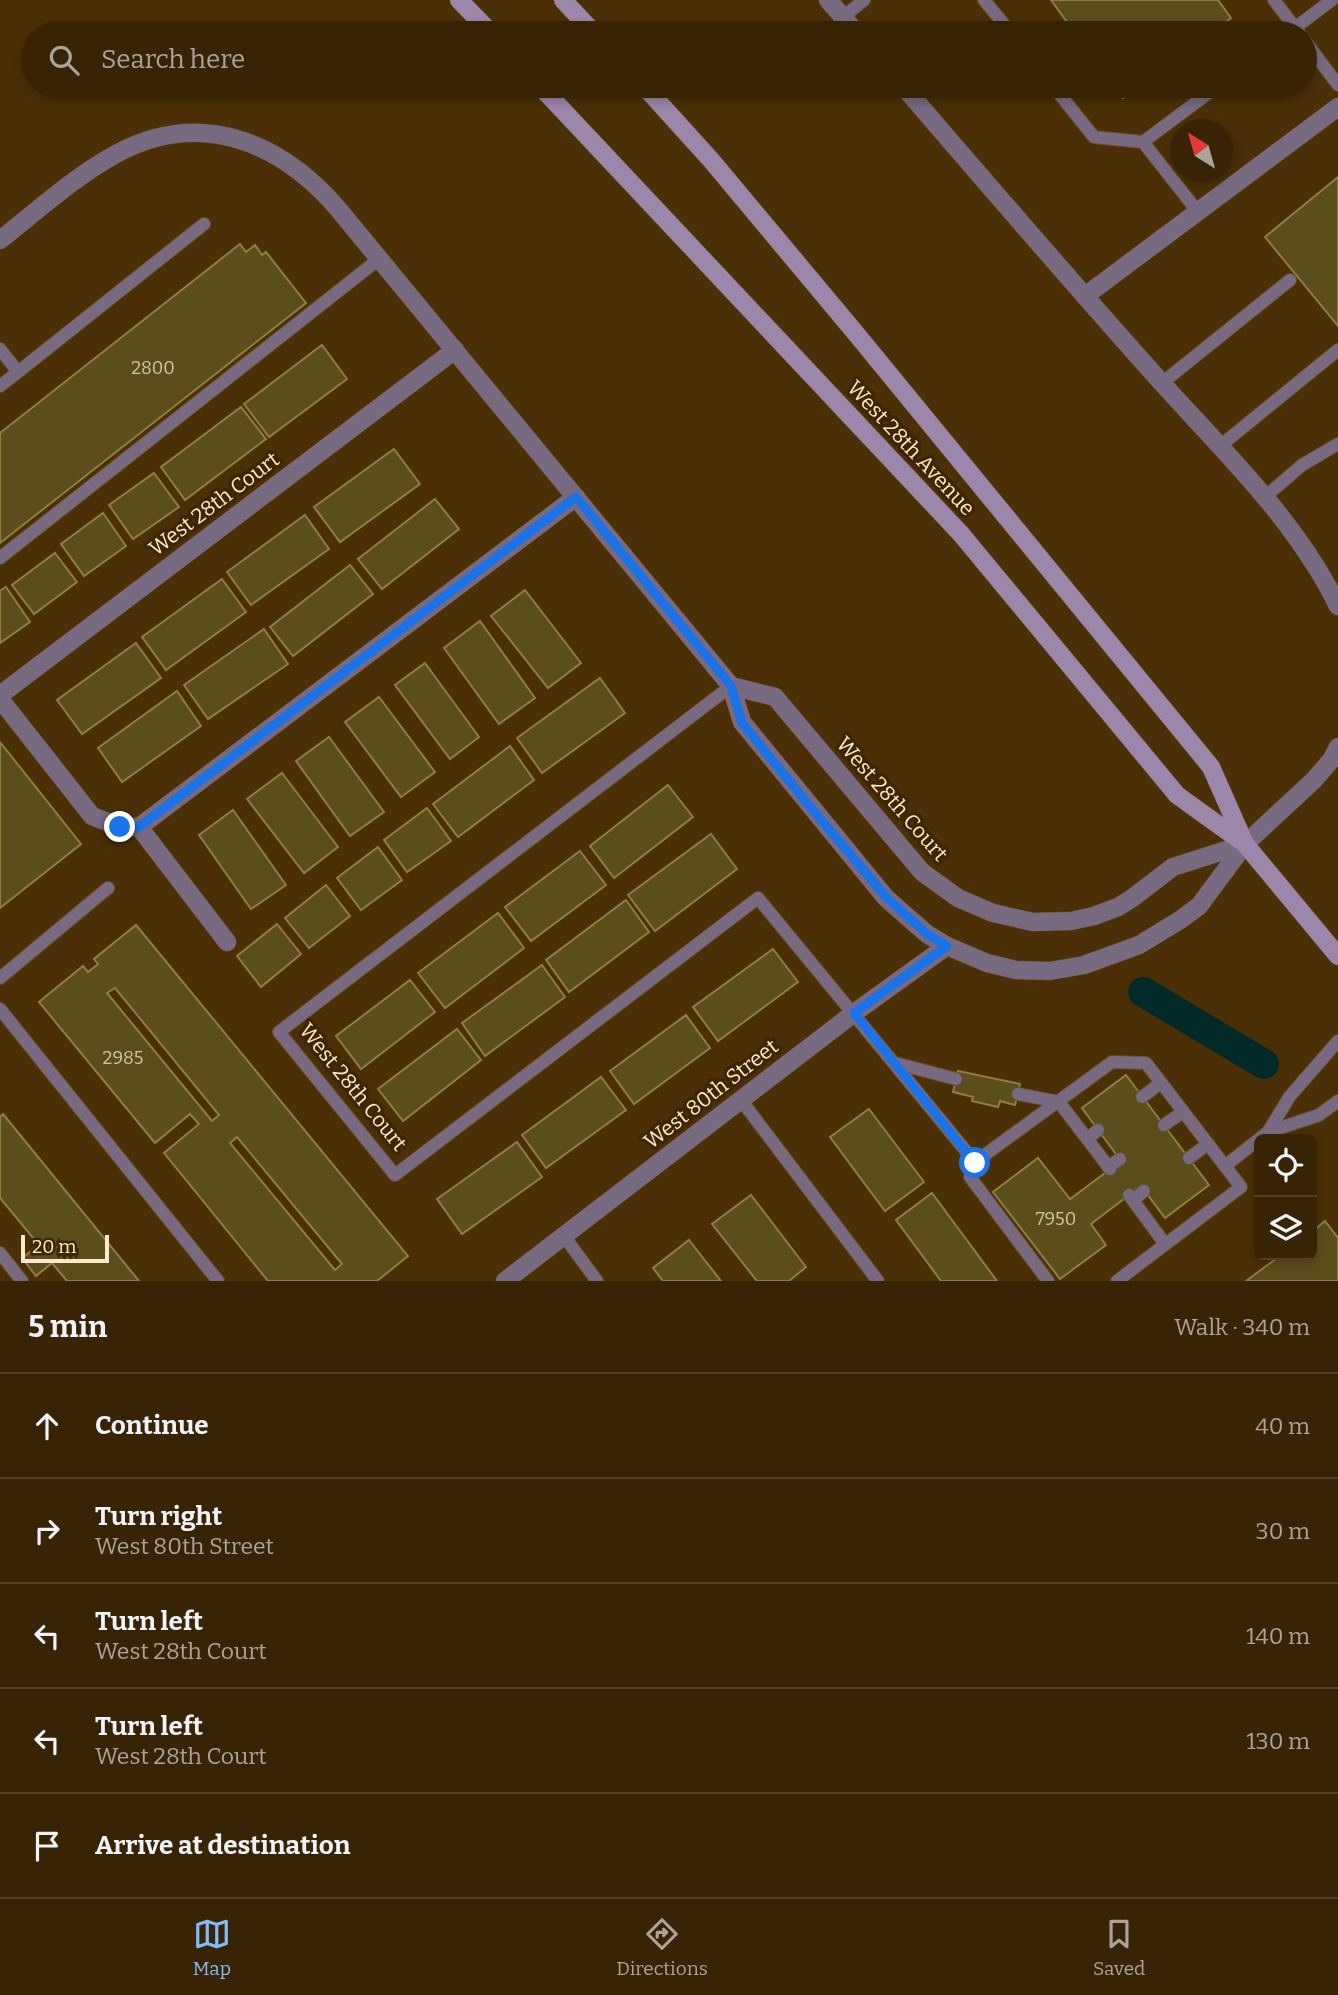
<!DOCTYPE html>
<meta charset="utf-8">
<style>
body{margin:0;font-family:Bitter,serif;background:#3f2c0f;color:#f1f3f6}
.controls{position:absolute;right:21px;bottom:21px;display:grid;overflow:hidden;border-radius:10px;box-shadow:0 4px 10px #0003}
.controls button{width:63px;height:63px;display:grid;place-items:center;padding:0;border:0;border-bottom:2px solid #524127;background:#382405;color:#f1f3f6;font:35px sans-serif}
.compass{position:absolute;left:1170px;top:119px;width:63px;height:63px;border-radius:50%;background:#382405;box-shadow:0 4px 10px #0003;rotate:323deg}
.scale{position:absolute;left:21px;bottom:18px;width:88px;box-sizing:border-box;padding-left:7px;border:4px solid #fee9cf;border-top:0;font-size:19px;line-height:24px;white-space:nowrap;color:#fee9cf;-webkit-text-stroke:5px #402600;paint-order:stroke}
.stop{position:absolute;width:21px;height:21px;margin:-16px;border:5px solid #1a73e8;border-radius:50%;background:#fff}
.stop.end{background:#1a73e8;border-color:#fff;box-shadow:0 2px 7px #0008}
.list{margin:0;padding:0;list-style:none}
h2{display:flex;justify-content:space-between;align-items:center;height:91px;margin:0;padding:0 28px;font-size:30px}
h2 small{font-size:23px;font-weight:400;color:#aba49a}
.list li{display:grid;grid-template-columns:46px 1fr auto;gap:21px;align-items:center;box-sizing:border-box;height:105px;padding:0 28px;border-top:2px solid #524127}
.list b{display:block;font-size:26px;white-space:nowrap}
.list p{margin:0;font-size:23px;white-space:nowrap;color:#aba49a}
.list em{font-size:23px;font-style:normal;color:#aba49a}
.icon{flex:none;width:38px;height:38px;fill:none;stroke:currentColor;stroke-width:2;stroke-linecap:round;stroke-linejoin:round}
.map{position:relative;flex:none;width:1338px;height:1281px;overflow:hidden}
.search{position:absolute;background:#382405;box-shadow:0 4px 10px #0003;left:21px;right:21px;top:21px;height:77px;display:flex;align-items:center;gap:18px;box-sizing:border-box;padding:0 24px;border-radius:38px;color:#aba49a;font-size:26px}
.sheet{height:616px;background:#382405}
nav{display:flex;justify-content:space-around;align-items:center;box-sizing:border-box;height:98px;border-top:2px solid #524127;background:#382405;font-size:19px;color:#aba49a}
nav a{display:grid;justify-items:center;gap:4px}
nav .on{color:#84bcfb}
.map>svg:first-child{display:block}
</style>
<div class="map">
<svg width="1338" height="1281" viewBox="0 0 1338 1281">
<rect width="100%" height="100%" fill="#4b3007"/>
<g fill="none" stroke-linecap="round" stroke-linejoin="round">
<path stroke="#002928" stroke-width="30" d="M1143 992 1264 1064"/>
</g>
<g fill="#5c4d1c" stroke="#907d41" stroke-width="2" fill-rule="evenodd">
<path d="M1051 0H1218L1231 18 1211 33H1075Z"/>
<path d="M1114 86H1140L1123 98Z"/>
<path d="M1338 177V326L1265 237Z"/>
<path d="M240 244 246 252 255 245 262 255 266 252 306 303 0 543V433Z"/>
<path d="M322 345 347 379 269 437 244 404Z"/>
<path d="M241 407 266 439 185 500 161 467Z"/>
<path d="M394 449 420 484 340 542 314 507Z"/>
<path d="M154 473 179 507 133 539 109 505Z"/>
<path d="M435 499 459 529 382 589 358 559Z"/>
<path d="M103 513 126 546 84 576 61 544Z"/>
<path d="M305 515 329 549 251 605 227 572Z"/>
<path d="M55 553 77 582 34 614 12 585Z"/>
<path d="M350 565 373 594 293 656 270 627Z"/>
<path d="M222 579 246 612 166 670 142 637Z"/>
<path d="M6 587 30 622 0 643V591Z"/>
<path d="M525 590 581 663 548 688 491 616Z"/>
<path d="M480 621 535 698 499 724 444 648Z"/>
<path d="M264 629 288 664 208 719 184 685Z"/>
<path d="M136 643 161 678 82 734 57 700Z"/>
<path d="M425 663 479 737 450 759 395 685Z"/>
<path d="M600 678 625 713 542 773 517 738Z"/>
<path d="M177 691 201 726 122 782 98 748Z"/>
<path d="M379 697 435 772 401 797 345 722Z"/>
<path d="M329 737 384 812 350 836 296 761Z"/>
<path d="M0 742 81 844 0 908Z"/>
<path d="M510 746 534 780 458 837 433 804Z"/>
<path d="M282 773 338 847 304 873 247 799Z"/>
<path d="M668 785 693 817 614 878 590 846Z"/>
<path d="M427 808 451 841 407 872 384 840Z"/>
<path d="M233 810 286 885 251 909 199 835Z"/>
<path d="M711 834 737 869 655 931 628 895Z"/>
<path d="M378 847 402 880 361 910 337 878Z"/>
<path d="M580 851 606 885 531 941 505 907Z"/>
<path d="M326 885 350 916 309 948 285 918Z"/>
<path d="M626 900 649 932 569 992 546 960Z"/>
<path d="M498 913 524 948 445 1008 418 973Z"/>
<path d="M277 924 301 954 261 987 237 956Z"/>
<path d="M136 925 408 1256 377 1281H268L164 1153 199 1124 190 1114 155 1143 39 1002 83 966 88 972 98 964 94 959ZM115 988 219 1115 212 1121 107 993ZM237 1137 342 1264 335 1270 230 1143Z"/>
<path d="M773 949 798 982 718 1041 693 1007Z"/>
<path d="M542 965 565 997 485 1056 462 1023Z"/>
<path d="M410 980 435 1012 361 1069 336 1036Z"/>
<path d="M686 1015 710 1048 634 1104 610 1071Z"/>
<path d="M457 1029 481 1060 403 1121 378 1089Z"/>
<path d="M958 1071 1020 1084 1015 1105 1000 1101 998 1107 972 1101 973 1097 953 1092Z"/>
<path d="M1126 1075 1209 1185 1165 1218 1141 1186 1091 1224 1106 1245 1060 1279 993 1192 1038 1158 1070 1199 1121 1161 1082 1108Z"/>
<path d="M601 1077 626 1110 546 1168 522 1135Z"/>
<path d="M869 1109 924 1182 885 1211 830 1137Z"/>
<path d="M3 1114 139 1281H67L52 1263 36 1276 22 1258 39 1245 0 1198V1117Z"/>
<path d="M517 1142 542 1177 462 1234 437 1199Z"/>
<path d="M932 1193 997 1281H941L896 1220Z"/>
<path d="M751 1195 806 1267 789 1281H757L712 1224Z"/>
<path d="M1325 1221 1338 1238V1281H1246L1281 1255H1312V1232Z"/>
<path d="M689 1240 721 1281H663L653 1268Z"/>
</g>
<g fill="none" stroke-linecap="round" stroke-linejoin="round">
<defs>
<g id="service">
<path d="M984 0 1011 33"/>
<path d="M1274 0 1299 33"/>
<path d="M843 17 864 0"/>
<path d="M1288 33 1332 0"/>
<path d="M1305 41 1338 85"/>
<path d="M1053 86 1094 137 1143 142 1198 212"/>
<path d="M1143 142 1218 86"/>
<path d="M0 349 18 372 204 224"/>
<path d="M1162 383 1290 280"/>
<path d="M0 386 18 372"/>
<path d="M1220 446 1338 350"/>
<path d="M1265 497 1302 465 1338 444"/>
<path d="M0 558 379 259"/>
<path d="M731 686 279 1032 395 1175 758 898 975 1162"/>
<path d="M0 978 108 888"/>
<path d="M0 1009 218 1281"/>
<path d="M895 1063 956 1079"/>
<path d="M1018 1094 1059 1102 1110 1169"/>
<path d="M1142 1097 1161 1083"/>
<path d="M741 1100 878 1281"/>
<path d="M1164 1125 1183 1112"/>
<path d="M1268 1132 1290 1096 1338 1041"/>
<path d="M1087 1139 1098 1130"/>
<path d="M1189 1158 1208 1144"/>
<path d="M1225 1166 1268 1132 1319 1115 1338 1101"/>
<path d="M1108 1167 1120 1159"/>
<path d="M1129 1195 1165 1244"/>
<path d="M1133 1200 1144 1191"/>
<path d="M564 1236 597 1281"/>
<path d="M0 1253 22 1281"/>
<path d="M1048 1281 970 1177 975 1162 1112 1062 1146 1063 1241 1187 1117 1281"/>
</g>
<g id="minor">
<path d="M1085 296 1338 107"/>
<path d="M0 695 455 350"/>
<path d="M0 699 92 816 120 827H139L576 497"/>
<path d="M139 827 227 942"/>
</g>
<g id="tertiary">
<path d="M828 0 857 33"/>
<path d="M903 86C988 185 1073 284 1161 382 1224 452 1296 520 1338 606"/>
<path d="M0 240C37 211 74 177 116 154 201 108 281 142 339 210L731 686 742 722 886 898 927 934 947 946 987 963 1016 970 1050 971 1084 965 1139 945 1180 920 1199 906 1245 844 1314 780 1332 759 1338 747"/>
<path d="M731 686 775 697 922 872 958 898 993 913 1033 922 1071 921 1094 916 1118 907 1131 899 1173 867 1245 844"/>
<path d="M505 1281 854 1013 947 946"/>
</g>
<g id="secondary">
<path d="M459 0 491 33"/>
<path d="M563 0 594 33"/>
<path d="M540 86 961 534 1177 795 1245 844 1338 956"/>
<path d="M644 86 711 160 858 336 1211 767 1245 844"/>
</g>
</defs>
<use href="#service" stroke="#684e27" stroke-width="14"/>
<use href="#minor" stroke="#684e27" stroke-width="19"/>
<use href="#tertiary" stroke="#684e27" stroke-width="19"/>
<use href="#secondary" stroke="#684e27" stroke-width="19"/>
<use href="#service" stroke="#786a80" stroke-width="12"/>
<use href="#minor" stroke="#786a80" stroke-width="18"/>
<use href="#tertiary" stroke="#786a80" stroke-width="18"/>
<use href="#secondary" stroke="#9c86a9" stroke-width="18"/>
</g>
<g fill="none" stroke-linecap="round" stroke-linejoin="round">
<path stroke="#1a73e8" stroke-width="9" d="M120 827H139L576 497 731 686 742 723 811 808 887 898 927 934 947 946 854 1013 975 1163"/>
</g>
<g text-anchor="middle" stroke-width="7" stroke-linejoin="round" paint-order="stroke">
<g font-size="18" fill="#d6c2a2">
<text x="153" y="374">2800</text>
<text x="123" y="1064">2985</text>
<text x="1056" y="1225">7950</text>
</g>
<g font-size="21" fill="#fee9cf" stroke="#402600">
<text transform="translate(911 448) rotate(47)" y="7">West 28th Avenue</text>
<text transform="translate(214 504) rotate(-37)" y="7">West 28th Court</text>
<text transform="translate(892 799) rotate(49)" y="7">West 28th Court</text>
<text transform="translate(353 1087) rotate(51)" y="7">West 28th Court</text>
<text transform="translate(711 1094) rotate(-38)" y="7">West 80th Street</text>
</g>
</g>
</svg>
<div class="controls">
<button><svg class="icon" aria-label="locate" viewBox="0 0 24 24"><circle cx="12" cy="12" r="6"/><path d="M12 2v4M12 18v4M2 12h4M18 12h4"/></svg></button>
<button><svg class="icon" aria-label="layers" viewBox="0 0 24 24"><path d="M12 4l9 5-9 5-9-5zM3 14l9 5 9-5"/></svg></button>
</div>
<svg class="compass" viewBox="-18 -18 36 36"><path d="M0-13l5 13h-10z" fill="#e53935"/><path d="M0 13l5-13h-10z" fill="#aba49a"/></svg>
<div class="scale">20 m</div>
<div class="stop" style="left:975px;top:1163px"></div>
<div class="stop end" style="left:120px;top:827px"></div>
<div class="search"><svg class="icon" aria-label="search" viewBox="0 0 24 24"><circle cx="10" cy="10" r="6"/><path d="M15 15l6 6"/></svg>Search here</div>
</div>
<section class="sheet">
<h2>5 min<small>Walk · 340 m</small></h2>
<ul class="list">
<li><svg class="icon" aria-label="ahead" viewBox="0 0 24 24"><path d="M12 20V5M6 11l6-6 6 6"/></svg><div><b>Continue</b></div><em>40 m</em></li>
<li><svg class="icon" aria-label="right" viewBox="0 0 24 24"><path d="M7 20v-9h11M14 6l5 5-5 5"/></svg><div><b>Turn right</b><p>West 80th Street</p></div><em>30 m</em></li>
<li><svg class="icon" aria-label="left" viewBox="0 0 24 24"><path d="M17 20v-9H6M10 6l-5 5 5 5"/></svg><div><b>Turn left</b><p>West 28th Court</p></div><em>140 m</em></li>
<li><svg class="icon" aria-label="left" viewBox="0 0 24 24"><path d="M17 20v-9H6M10 6l-5 5 5 5"/></svg><div><b>Turn left</b><p>West 28th Court</p></div><em>130 m</em></li>
<li><svg class="icon" aria-label="arrive" viewBox="0 0 24 24"><path d="M6 21V4h12l-3 4 3 4H6"/></svg><div><b>Arrive at destination</b></div></li>
</ul>
</section>
<nav>
<a class="on"><svg class="icon" aria-label="map" viewBox="0 0 24 24"><path d="M3 6l6-2 6 2 6-2v14l-6 2-6-2-6 2zM9 4v14M15 6v14"/></svg>Map</a>
<a><svg class="icon" aria-label="directions" viewBox="0 0 24 24"><path d="M12 3l9 9-9 9-9-9zM9 14v-3h6M13 9l2 2-2 2"/></svg>Directions</a>
<a><svg class="icon" aria-label="saved" viewBox="0 0 24 24"><path d="M7 4h10v16l-5-4-5 4z"/></svg>Saved</a>
</nav>
